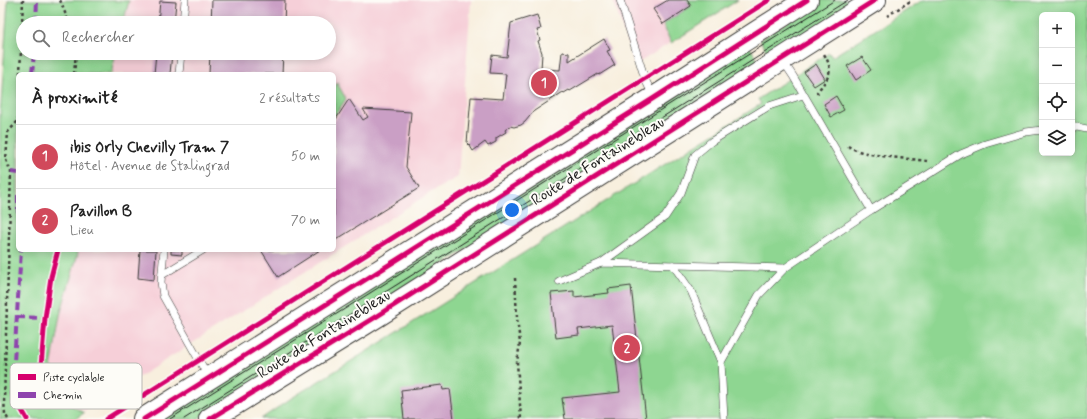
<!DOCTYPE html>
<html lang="fr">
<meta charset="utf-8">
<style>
body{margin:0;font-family:Mynerve,sans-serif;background:#f6f6f6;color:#222}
.controls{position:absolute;right:12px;top:12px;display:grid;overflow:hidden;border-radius:6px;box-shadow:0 2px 10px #0003}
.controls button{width:36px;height:36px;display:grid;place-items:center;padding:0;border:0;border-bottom:1px solid #e0e0e0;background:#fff;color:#222;font:20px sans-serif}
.you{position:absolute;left:512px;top:210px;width:14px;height:14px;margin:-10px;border:3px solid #fff;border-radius:50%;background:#1a73e8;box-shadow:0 0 0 6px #1a73e833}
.badge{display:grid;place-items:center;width:26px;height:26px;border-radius:50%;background:#d1495b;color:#fff;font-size:13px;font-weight:700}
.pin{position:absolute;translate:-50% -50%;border:2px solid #fff;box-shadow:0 1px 4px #0006}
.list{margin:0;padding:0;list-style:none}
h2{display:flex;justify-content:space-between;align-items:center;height:52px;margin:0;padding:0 16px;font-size:17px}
h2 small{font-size:13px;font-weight:400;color:#767676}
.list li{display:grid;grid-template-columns:26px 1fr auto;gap:12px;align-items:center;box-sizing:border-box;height:64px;padding:0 16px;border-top:1px solid #e0e0e0}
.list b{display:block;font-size:15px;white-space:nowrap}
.list p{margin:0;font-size:13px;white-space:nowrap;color:#767676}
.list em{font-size:13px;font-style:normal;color:#767676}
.icon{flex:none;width:22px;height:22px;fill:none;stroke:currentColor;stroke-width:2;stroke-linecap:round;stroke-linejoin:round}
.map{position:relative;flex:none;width:1087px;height:419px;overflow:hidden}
.search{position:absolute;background:#fff;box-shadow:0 2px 10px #0003;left:16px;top:16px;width:320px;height:44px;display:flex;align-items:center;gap:10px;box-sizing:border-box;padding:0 14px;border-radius:22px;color:#767676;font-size:15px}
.panel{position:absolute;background:#fff;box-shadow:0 2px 10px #0003;left:16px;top:72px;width:320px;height:180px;border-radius:6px}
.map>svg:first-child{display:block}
</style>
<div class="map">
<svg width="1087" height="419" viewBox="0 0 1087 419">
<rect width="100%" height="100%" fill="#fdfcf7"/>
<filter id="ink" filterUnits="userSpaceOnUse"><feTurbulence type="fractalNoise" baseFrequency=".025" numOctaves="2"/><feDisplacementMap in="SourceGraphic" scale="8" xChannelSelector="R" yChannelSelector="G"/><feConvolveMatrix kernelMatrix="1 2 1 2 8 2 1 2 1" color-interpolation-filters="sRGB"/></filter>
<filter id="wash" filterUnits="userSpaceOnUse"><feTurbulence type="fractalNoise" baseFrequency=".012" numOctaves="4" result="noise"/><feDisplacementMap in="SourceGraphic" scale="16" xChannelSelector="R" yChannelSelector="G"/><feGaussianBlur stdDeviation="0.9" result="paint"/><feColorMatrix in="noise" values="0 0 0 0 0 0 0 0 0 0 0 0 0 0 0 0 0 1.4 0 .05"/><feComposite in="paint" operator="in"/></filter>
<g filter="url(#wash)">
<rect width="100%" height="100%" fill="#f8efde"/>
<g fill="#f6cfd8">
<path d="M128 0H471L458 177 433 191 85 411 47 391 60 315 77 255 76 250H334V74H111L116 53H329V23H123L129 1Z"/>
<path d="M613 0H738L635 65Z"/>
</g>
<g fill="#8ed691" stroke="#557956" fill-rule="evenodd">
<path d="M8 0 129 1 123 23H23V53H116L111 74H18V250H77L78 253 60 315 47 391 84 413 75 419H0V118Z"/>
<path d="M687 0H738L671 43 663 24 691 6Z"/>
<path d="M822 0H862L771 58 760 40Z"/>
<path d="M923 0H1087V419H261L290 399 369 350 761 104 758 99 829 53 832 57ZM1042 15H1072V153H1042Z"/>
<path d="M749 46 760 64 197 419H158Z"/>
<path d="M337 83 346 99 334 117V88Z"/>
</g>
<g id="blocks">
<g fill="#ca9fc5">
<path d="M212 0H285L284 23H211Z"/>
<path d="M668 0H687L691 6 663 24 653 9Z"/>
<path d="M160 1 176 2 174 23H158Z"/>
<path d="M537 15 541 29 537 30 540 40 538 41 542 53 541 69 560 70 562 52 569 53V61L604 39 610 50 607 51 615 65 599 75 598 74 570 91 569 90 564 93 563 92 534 111 525 122 521 125 514 127 510 126 505 130 506 132 496 138V142L488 146 485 142 473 151 470 146 467 143 471 97 503 99 506 74 490 73 492 55 507 57 511 23Z"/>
<path d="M156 53H172L170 74H154Z"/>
<path d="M210 53H283L282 74H209Z"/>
<path d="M862 57 871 70 856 80 847 66Z"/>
<path d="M816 64 825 79 814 86 804 72Z"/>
<path d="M836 96 844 110 831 117 824 104Z"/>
<path d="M349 99 363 120 368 117 363 109 411 112 406 167 419 188 334 241V122Z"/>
<path d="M140 250H156L154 280 138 278Z"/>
<path d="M171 250H182V255L171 254Z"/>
<path d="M261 250H320L278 277Z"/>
<path d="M631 286 646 419H565L562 398 620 392 612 325 578 329 579 335 556 338 551 293 574 291V297L609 293 608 289Z"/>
<path d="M442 385 443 390 450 389 454 419H404L401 390Z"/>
</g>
</g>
</g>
<g filter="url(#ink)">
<use href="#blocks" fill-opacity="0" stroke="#3d3c39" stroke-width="1"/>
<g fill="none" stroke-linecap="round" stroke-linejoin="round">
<defs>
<g id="lane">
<path d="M620 0 645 79 653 96"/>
<path d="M183 23 185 0"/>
<path d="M179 74 181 53"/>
<path d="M1072 128 1077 127 1087 129"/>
<path d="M871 210 961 154 985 144 1026 132 1042 130"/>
<path d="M164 250 161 282 163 296 208 376"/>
<path d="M601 263 665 217 681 193 695 155 712 141 769 106 803 95"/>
<path d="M673 265 691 291 721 362"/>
<path d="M162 275 203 250"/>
<path d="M559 281 601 263 785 268"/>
<path d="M724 419 721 362 759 295 785 268 871 210 793 76 783 61"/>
</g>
<g id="primary">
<path d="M144 419 654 98 807 0"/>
<path d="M210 419 377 316 875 0"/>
</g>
</defs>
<use href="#lane" stroke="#3d3c39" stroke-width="8"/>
<use href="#primary" stroke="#3d3c39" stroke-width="24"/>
<g stroke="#3d3c39" stroke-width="2.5" stroke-dasharray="3 3" stroke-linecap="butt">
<path d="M60 0 69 23"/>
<path d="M887 16 912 0"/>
<path d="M20 74 23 0"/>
<path d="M74 74 76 53"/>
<path d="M818 94 817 92C828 78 835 72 824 54"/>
<path d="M848 146C864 157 907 158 927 161"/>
<path d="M515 278 517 318 520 343 517 362 521 419"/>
<path d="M8 419 5 414 4 399 11 172 6 160 8 132 18 121V117"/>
<path d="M27 419 19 405 39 391 45 318 51 277 58 250"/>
</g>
<use href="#lane" stroke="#fff" stroke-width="7"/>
<use href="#primary" stroke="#fff" stroke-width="22"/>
<g stroke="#1c1c1c" stroke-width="1">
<path d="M170 419 835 0"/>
<path d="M184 419 848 0"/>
</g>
<g stroke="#8e44ad" stroke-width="4" stroke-dasharray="8 4" stroke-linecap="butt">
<path d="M36 23 37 0"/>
<path d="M32 74 34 53"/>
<path d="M11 172 18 173"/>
<path d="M18 195V213"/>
<path d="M17 317 45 318"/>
<path d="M19 405 12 394 21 250"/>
</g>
<defs>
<g id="cycleway">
<path d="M27 419 19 405 39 391 45 318 51 277 58 250"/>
<path d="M106 419 769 0"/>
<path d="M144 419 654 98 807 0"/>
<path d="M210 419 377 316 875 0"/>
</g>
</defs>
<use href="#cycleway" stroke="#fdfcf7" stroke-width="8"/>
<use href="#cycleway" stroke="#d6006c" stroke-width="5"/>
</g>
</g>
<g text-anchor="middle" stroke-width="4" stroke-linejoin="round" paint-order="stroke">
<g font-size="16" fill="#1c1c1c" stroke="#fdfcf7">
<text transform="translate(597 160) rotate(-32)" y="6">Route de Fontainebleau</text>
<text transform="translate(323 333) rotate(-32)" y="6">Route de Fontainebleau</text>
</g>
</g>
<rect x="10" y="363" width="132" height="46" rx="6" fill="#fdfcf7" stroke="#bab9b5" stroke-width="1"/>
<rect x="18" y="374" width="18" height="6" fill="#d6006c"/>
<rect x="18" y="392" width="18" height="6" fill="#8e44ad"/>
<g font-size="11" fill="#1c1c1c">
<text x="43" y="381">Piste cyclable</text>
<text x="43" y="399">Chemin</text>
</g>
</svg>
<div class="controls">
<button>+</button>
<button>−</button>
<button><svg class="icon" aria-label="locate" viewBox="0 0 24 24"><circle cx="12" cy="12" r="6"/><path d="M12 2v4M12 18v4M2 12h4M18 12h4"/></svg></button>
<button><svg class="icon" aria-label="layers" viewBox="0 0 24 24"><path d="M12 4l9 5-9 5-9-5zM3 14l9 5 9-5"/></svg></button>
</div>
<div class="you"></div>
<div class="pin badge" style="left:544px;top:83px">1</div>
<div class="pin badge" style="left:627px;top:348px">2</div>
<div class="search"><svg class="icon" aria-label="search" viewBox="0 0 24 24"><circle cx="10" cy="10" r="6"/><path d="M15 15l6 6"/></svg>Rechercher</div>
<section class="panel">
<h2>À proximité<small>2 résultats</small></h2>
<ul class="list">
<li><span class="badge">1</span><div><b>ibis Orly Chevilly Tram 7</b><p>Hôtel · Avenue de Stalingrad</p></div><em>50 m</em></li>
<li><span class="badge">2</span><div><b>Pavillon B</b><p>Lieu</p></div><em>70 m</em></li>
</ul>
</section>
</div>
